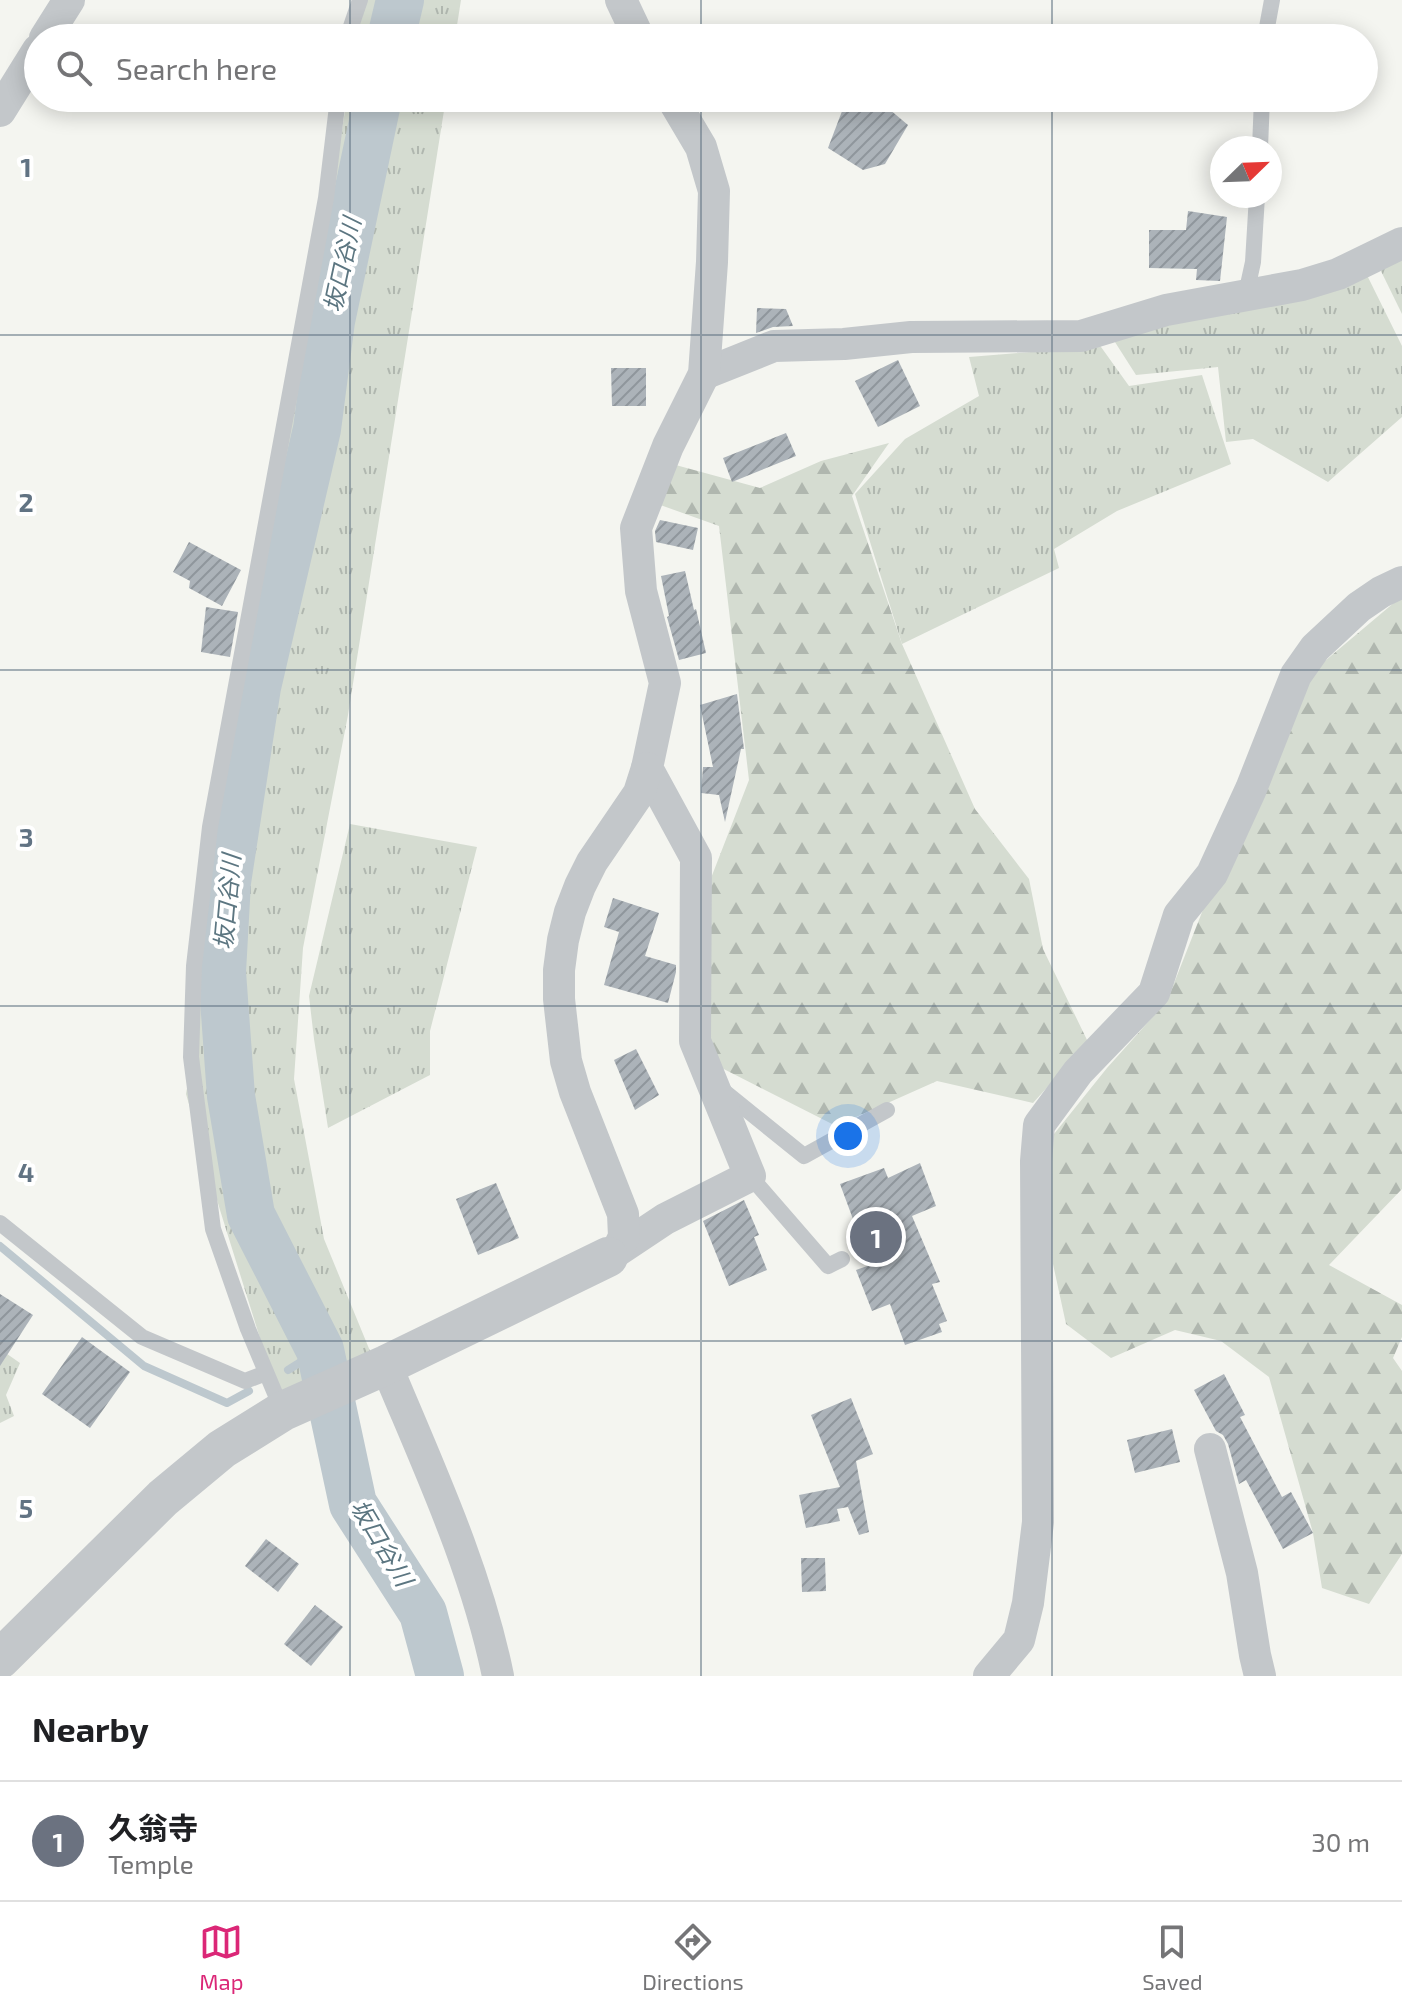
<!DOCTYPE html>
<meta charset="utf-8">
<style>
body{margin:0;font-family:"Exo 2","Noto Sans JP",sans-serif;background:#f2f2f2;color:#202124}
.compass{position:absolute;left:1210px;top:136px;width:72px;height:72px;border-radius:50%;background:#fff;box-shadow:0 4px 20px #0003;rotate:67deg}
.you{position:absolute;left:848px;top:1136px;width:28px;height:28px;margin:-20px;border:6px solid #fff;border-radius:50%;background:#1a73e8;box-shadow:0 0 0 12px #1a73e833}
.badge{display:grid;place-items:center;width:52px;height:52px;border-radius:50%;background:#db2777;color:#fff;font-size:26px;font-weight:700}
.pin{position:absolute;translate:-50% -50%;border:4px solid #fff;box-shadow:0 2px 8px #0006}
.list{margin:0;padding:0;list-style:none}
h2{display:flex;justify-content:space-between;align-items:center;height:104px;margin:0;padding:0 32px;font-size:34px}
h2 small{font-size:26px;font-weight:400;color:#757577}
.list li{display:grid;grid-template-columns:52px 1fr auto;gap:24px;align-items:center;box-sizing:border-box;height:120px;padding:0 32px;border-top:2px solid #e0e0e0}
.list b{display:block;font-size:30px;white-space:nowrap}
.list p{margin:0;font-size:26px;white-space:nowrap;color:#757577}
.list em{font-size:26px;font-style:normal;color:#757577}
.icon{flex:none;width:44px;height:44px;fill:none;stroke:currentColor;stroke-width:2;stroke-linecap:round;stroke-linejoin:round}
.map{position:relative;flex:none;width:1402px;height:1676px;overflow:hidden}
.search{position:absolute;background:#fff;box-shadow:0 4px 20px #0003;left:24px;right:24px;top:24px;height:88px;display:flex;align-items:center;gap:20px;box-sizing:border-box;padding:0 28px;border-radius:44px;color:#757577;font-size:30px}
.sheet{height:224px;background:#fff}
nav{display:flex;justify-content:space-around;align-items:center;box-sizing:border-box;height:112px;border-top:2px solid #e0e0e0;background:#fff;font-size:22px;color:#757577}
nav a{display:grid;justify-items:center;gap:4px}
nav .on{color:#db2777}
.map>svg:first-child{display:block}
</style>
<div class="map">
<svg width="1402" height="1676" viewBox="0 0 1402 1676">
<defs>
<pattern id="grass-tufts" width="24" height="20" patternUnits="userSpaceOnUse" patternTransform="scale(2)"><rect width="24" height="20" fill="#d5dcd1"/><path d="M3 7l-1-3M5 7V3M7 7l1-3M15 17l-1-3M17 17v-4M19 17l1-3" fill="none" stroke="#b0b7af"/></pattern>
<pattern id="forest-firs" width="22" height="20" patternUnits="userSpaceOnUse" patternTransform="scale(2)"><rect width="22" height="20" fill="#d5dcd1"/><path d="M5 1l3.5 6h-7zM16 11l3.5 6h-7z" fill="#b0b7af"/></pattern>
<pattern id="building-hatch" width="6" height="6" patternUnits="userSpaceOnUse" patternTransform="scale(2)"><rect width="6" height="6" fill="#acb3b9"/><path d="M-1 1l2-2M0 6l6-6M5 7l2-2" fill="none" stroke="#8f969c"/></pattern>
</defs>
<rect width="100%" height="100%" fill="#f4f5f0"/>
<g fill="url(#grass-tufts)">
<path d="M364 0H461L455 38H357Z"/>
<path d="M347 98H446L348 715 303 948 294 1079 324 1239 370 1351 279 1399 220 1210 186 1094 197 1029 204 883 323 250Z"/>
<path d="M1402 252V314L1378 265Z"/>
<path d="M1361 263 1402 346V417L1328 482 1253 439 1226 442 1218 367 1136 375 1106 328Z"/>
<path d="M1091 333 1129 386 1202 375 1231 464 1117 511 1054 549 1059 568 902 644 855 494 905 439 979 396 969 357 1067 349Z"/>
<path d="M350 824 477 847 430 1031V1075L328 1128 314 1039 309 996Z"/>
<path d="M0 1349 20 1363 6 1395 14 1416 0 1423Z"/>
</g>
<g fill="url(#forest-firs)">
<path d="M889 443 852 496 902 644 975 809 1029 879 1043 949 1088 1042 1033 1103 937 1081 836 1126 702 1058 706 891 749 780 719 526 652 502 672 464 760 488 821 461Z"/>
<path d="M1402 596V1189L1329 1265 1402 1305V1337L1393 1358 1402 1371V1554L1369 1604 1322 1588 1313 1533 1269 1377 1221 1341 1175 1330 1111 1358 1066 1324 1053 1264 1050 1139 1107 1068 1167 1001 1208 897 1313 671Z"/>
</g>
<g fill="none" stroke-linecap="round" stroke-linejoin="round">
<g stroke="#bdc8ce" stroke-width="8">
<path d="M0 1246 144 1366 227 1403 249 1391"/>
<path d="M288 1370 320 1350"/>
</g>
<g stroke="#bdc8ce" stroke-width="48">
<path d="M391 38 400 0"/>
<path d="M378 98 331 321 317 429 257 687 227 882 222 972 231 1096 251 1215 320 1350 353 1504 423 1613 440 1676"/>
</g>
</g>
<g fill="url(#building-hatch)">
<path d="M847 98H876L908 125 885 164 863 170 828 148Z"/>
<path d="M1188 211 1227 217 1220 281 1196 280 1197 269 1149 268V230H1186Z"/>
<path d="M757 308 786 309 793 326 773 327 756 333Z"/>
<path d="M898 360 920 406 878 427 855 381Z"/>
<path d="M611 368H646V406H612Z"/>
<path d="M786 433 796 456 732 482 723 458Z"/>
<path d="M660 520 698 528 693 550 656 542 655 531Z"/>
<path d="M189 542 241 570 222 606 189 588 190 581 173 572Z"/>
<path d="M685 571 694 610 696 609 706 653 679 660 667 617 669 616 661 576Z"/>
<path d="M206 607 238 612 230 657 201 652Z"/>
<path d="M737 694 744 749H741L725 822 719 795 701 793 703 767H713L700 705Z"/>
<path d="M613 898 659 913 645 956 676 965V972L668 1003 604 985 619 932 604 927Z"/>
<path d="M636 1049 659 1095 635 1110 614 1060Z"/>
<path d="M920 1163 936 1206 912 1216 940 1282 932 1284 947 1321 939 1324 942 1332 905 1345 890 1304 872 1311 856 1270 870 1265 840 1184 884 1168 888 1178Z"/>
<path d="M496 1183 519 1238 478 1255 456 1199Z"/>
<path d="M744 1200 759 1235 754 1237 767 1270 729 1286 703 1221Z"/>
<path d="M0 1294 33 1315 0 1366Z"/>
<path d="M82 1337 130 1372 90 1428 42 1394Z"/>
<path d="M1224 1374 1245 1415 1240 1417 1282 1497 1291 1492 1313 1533 1283 1549 1246 1480 1239 1484 1228 1444 1223 1435 1216 1431 1194 1390Z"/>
<path d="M851 1398 873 1454 856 1461 869 1532 859 1535 848 1507 837 1509 840 1521 806 1528 799 1495 840 1487 811 1415Z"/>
<path d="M1172 1429 1180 1462 1135 1473 1127 1440Z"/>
<path d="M266 1539 299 1564 278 1592 245 1566Z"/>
<path d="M801 1558H825L826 1591 802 1592Z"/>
<path d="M315 1605 343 1627 311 1666 284 1644Z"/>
</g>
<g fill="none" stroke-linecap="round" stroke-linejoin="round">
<g stroke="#c3c7ca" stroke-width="16">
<path d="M347 38 360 0"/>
<path d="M1265 38 1272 0"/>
<path d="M1260 148 1262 98"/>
<path d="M1246 294 1253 262 1257 196"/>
<path d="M721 1089 804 1156 887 1110"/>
<path d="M750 1176 828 1266 842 1259"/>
<path d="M0 1223 142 1337 245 1381 266 1373"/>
<path d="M282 1410 248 1329 213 1229 191 1057 194 966 210 827 326 198 338 98"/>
</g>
<g stroke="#c3c7ca" stroke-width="32">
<path d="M621 0 639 38"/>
<path d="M45 38 69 0"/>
<path d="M0 111 38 50"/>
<path d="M704 374 774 346 844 344 911 337 1081 336 1166 310 1302 285 1338 274 1402 243"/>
<path d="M608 1257 665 1219 750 1176 695 1041 696 858 647 768 665 683 641 591 636 528 668 446 704 374 712 262 714 191 701 147 672 98"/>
<path d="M608 1257 619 1247 624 1237 623 1214 575 1092 566 1061 559 999V970L563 940 570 912 580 886 592 862 639 793 647 768"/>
<path d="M386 1365C428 1466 476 1568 498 1676"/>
<path d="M1210 1449 1242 1573 1255 1655 1260 1676"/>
<path d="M989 1676 1019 1640 1028 1603 1038 1522 1036 1161 1039 1125 1078 1072 1154 993 1179 915 1212 874 1251 789 1296 675 1315 648 1359 607 1381 592 1402 582"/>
</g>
<path stroke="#c3c7ca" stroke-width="40" d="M0 1659 163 1498 222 1449 283 1411 386 1365 608 1257"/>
</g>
<path fill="none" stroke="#617383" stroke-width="2" stroke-opacity="0.55" d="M350 0V38M701 0V38M1052 0V38M350 98V1676M701 98V1676M1052 98V1676M0 335H1402M0 670H1402M0 1006H1402M0 1341H1402"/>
<g text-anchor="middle" stroke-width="8" stroke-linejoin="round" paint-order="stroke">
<g font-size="24" font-style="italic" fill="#5c7681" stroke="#fff">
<text transform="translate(343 265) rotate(-78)" y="8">坂口谷川</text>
<text transform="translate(228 902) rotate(-85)" y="8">坂口谷川</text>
<text transform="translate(381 1543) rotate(59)" y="8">坂口谷川</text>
</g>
</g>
<g font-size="26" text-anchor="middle" font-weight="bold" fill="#617383" stroke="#fff" stroke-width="8" stroke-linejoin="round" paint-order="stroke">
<text x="26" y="177">1</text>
<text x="26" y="512">2</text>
<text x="26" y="847">3</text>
<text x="26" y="1182">4</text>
<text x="26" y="1518">5</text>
</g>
</svg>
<svg class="compass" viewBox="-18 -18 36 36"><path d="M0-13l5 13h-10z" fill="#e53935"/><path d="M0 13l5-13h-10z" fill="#757577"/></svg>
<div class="you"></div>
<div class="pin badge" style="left:876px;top:1237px;background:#6b7280">1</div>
<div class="search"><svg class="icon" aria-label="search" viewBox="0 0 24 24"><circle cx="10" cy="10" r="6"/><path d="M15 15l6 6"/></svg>Search here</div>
</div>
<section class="sheet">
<h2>Nearby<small></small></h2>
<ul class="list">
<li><span class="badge" style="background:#6b7280">1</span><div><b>久翁寺</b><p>Temple</p></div><em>30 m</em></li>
</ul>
</section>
<nav>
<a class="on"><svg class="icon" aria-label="map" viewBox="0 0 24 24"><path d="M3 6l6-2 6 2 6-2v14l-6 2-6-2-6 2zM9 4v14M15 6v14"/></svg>Map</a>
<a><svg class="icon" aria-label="directions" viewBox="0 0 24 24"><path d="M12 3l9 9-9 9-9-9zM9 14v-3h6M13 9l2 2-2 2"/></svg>Directions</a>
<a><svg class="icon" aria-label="saved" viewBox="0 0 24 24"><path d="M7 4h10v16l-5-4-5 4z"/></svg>Saved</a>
</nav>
